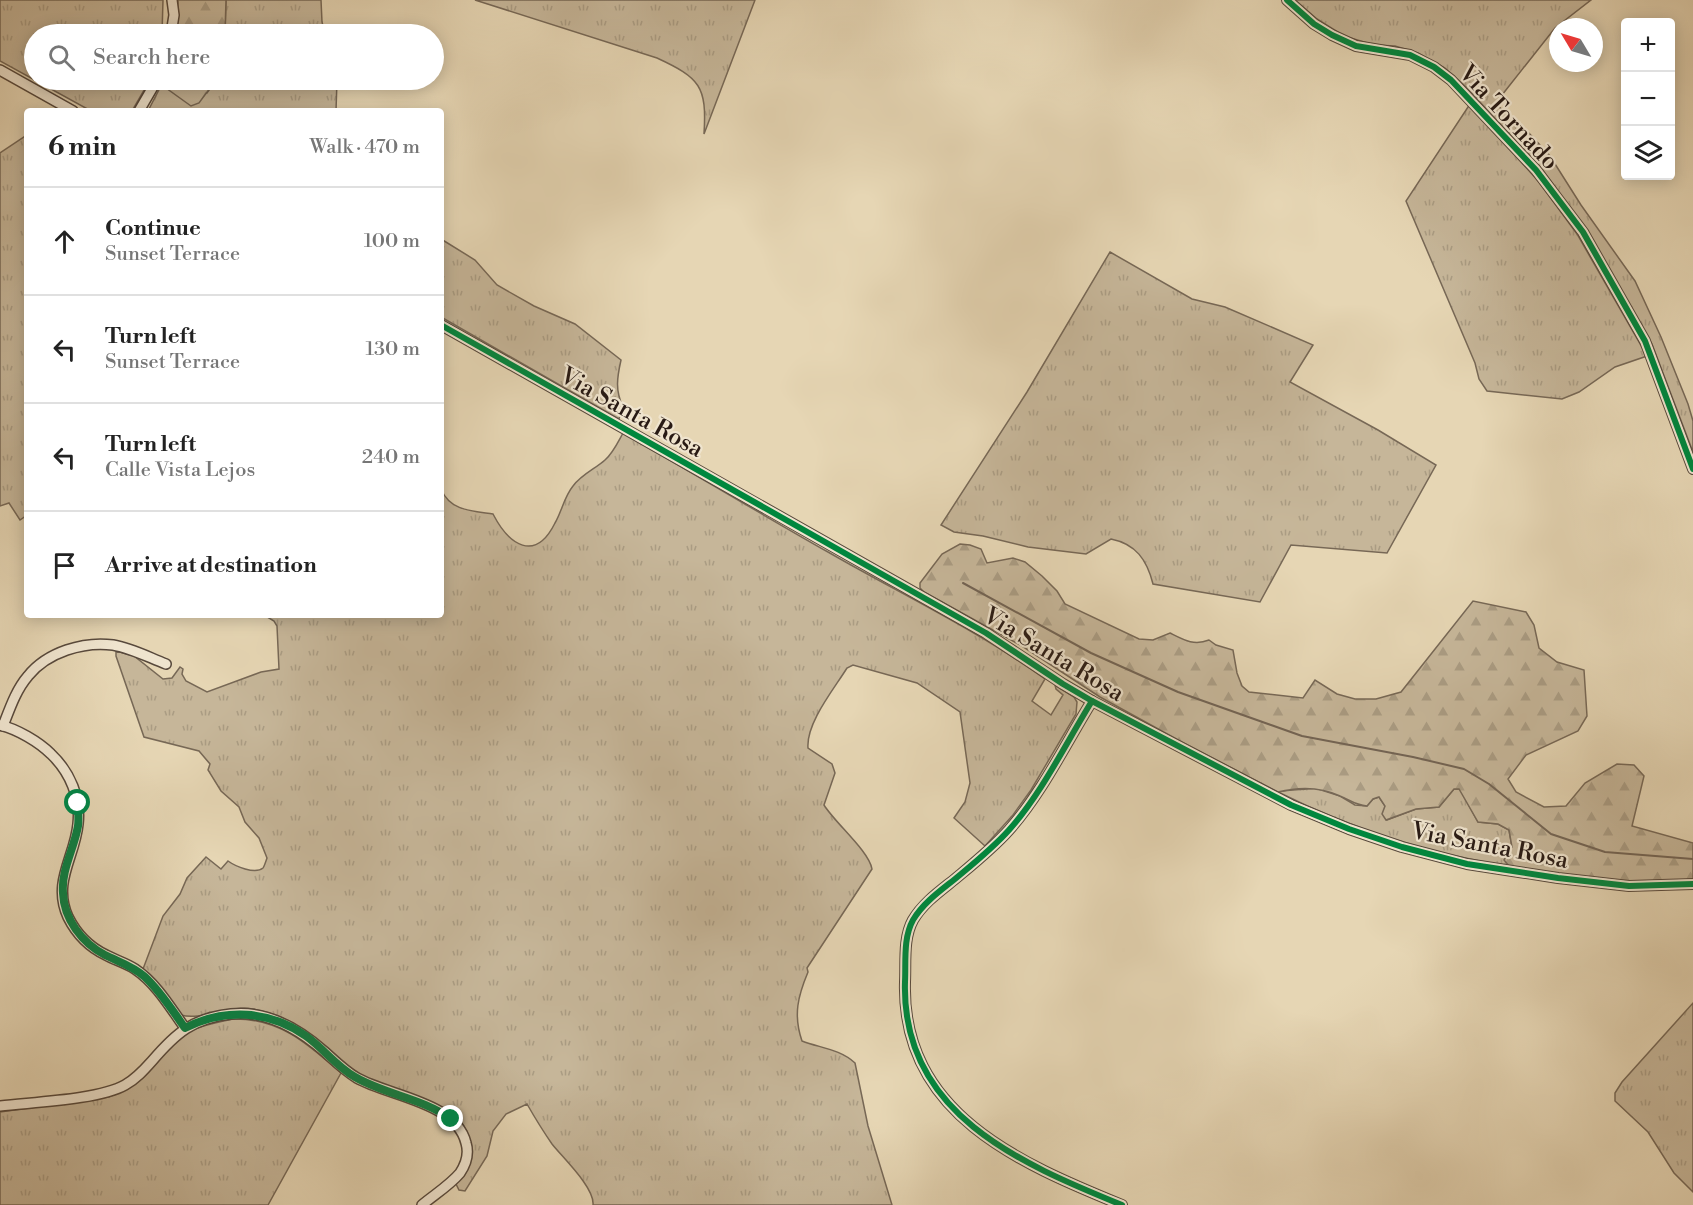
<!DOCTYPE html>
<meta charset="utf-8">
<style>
body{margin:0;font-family:"Libre Bodoni",serif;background:#f2f2f2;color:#222}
.controls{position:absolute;right:18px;top:18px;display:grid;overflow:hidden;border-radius:6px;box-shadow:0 3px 15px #0003}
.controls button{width:54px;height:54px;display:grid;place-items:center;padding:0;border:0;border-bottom:2px solid #e0e0e0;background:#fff;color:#222;font:30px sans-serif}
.compass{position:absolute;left:1549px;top:18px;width:54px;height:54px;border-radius:50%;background:#fff;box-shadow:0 3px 15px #0003;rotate:308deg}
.stop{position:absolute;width:18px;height:18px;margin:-14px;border:4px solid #0b8043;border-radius:50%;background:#fff}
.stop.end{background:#0b8043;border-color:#fff;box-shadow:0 2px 6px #0008}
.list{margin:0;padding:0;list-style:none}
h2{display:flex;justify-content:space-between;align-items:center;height:78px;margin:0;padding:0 24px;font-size:26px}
h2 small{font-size:20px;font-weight:400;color:#767676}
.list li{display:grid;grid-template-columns:39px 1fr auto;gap:18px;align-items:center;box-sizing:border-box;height:108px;padding:0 24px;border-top:2px solid #e0e0e0}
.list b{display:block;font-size:22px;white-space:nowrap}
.list p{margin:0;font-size:20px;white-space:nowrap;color:#767676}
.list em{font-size:20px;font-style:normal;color:#767676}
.icon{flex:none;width:33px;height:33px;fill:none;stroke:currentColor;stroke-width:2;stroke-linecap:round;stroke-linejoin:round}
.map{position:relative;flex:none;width:1693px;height:1205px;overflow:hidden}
.search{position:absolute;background:#fff;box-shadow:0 3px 15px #0003;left:24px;top:24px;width:420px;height:66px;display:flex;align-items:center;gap:15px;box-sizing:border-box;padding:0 21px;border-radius:33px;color:#767676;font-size:22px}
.panel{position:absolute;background:#fff;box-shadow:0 3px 15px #0003;left:24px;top:108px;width:420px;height:510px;border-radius:6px}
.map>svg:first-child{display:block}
</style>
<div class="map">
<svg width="1693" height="1205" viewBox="0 0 1693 1205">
<defs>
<pattern id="grass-tufts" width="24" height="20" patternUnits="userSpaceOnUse" patternTransform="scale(1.5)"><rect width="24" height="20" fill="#c6b699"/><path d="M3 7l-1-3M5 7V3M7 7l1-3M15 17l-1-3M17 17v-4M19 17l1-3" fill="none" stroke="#aa9c83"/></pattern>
<pattern id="forest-firs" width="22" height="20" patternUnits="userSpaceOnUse" patternTransform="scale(1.5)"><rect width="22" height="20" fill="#c6b699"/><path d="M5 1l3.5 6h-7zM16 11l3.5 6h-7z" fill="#aa9c83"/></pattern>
</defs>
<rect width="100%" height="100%" fill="#e6d6b4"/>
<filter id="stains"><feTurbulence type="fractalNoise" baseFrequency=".00333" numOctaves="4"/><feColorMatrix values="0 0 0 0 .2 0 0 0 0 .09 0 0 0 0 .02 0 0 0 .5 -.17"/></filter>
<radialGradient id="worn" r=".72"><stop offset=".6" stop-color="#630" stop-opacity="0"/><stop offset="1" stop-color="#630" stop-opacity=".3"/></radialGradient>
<g fill="url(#grass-tufts)" stroke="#776856" stroke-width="1.5">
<path d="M0 0H163L162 34H34V80H150L132 111H91L0 61Z"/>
<path d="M226 0H321L322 22 325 34H225Z"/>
<path d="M475 0H755L704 134C707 86 700 78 657 58Z"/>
<path d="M1295 0H1591L1555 28 1502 95 1497 105 1528 132 1550 156 1581 205 1635 281 1661 337 1688 404 1693 421V452L1652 344 1583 226 1542 169 1466 87 1445 68 1418 53 1395 46 1374 45 1344 36 1317 19Z"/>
<path d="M216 80H337L336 111H148L163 82 166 88 207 93Z"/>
<path d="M1470 104 1539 182 1577 234 1647 356 1615 367 1579 392 1562 399 1487 391 1479 379 1475 363 1406 201Z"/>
<path d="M27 135V515L20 520 9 503 0 506V153Z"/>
<path d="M441 239 475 260 497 285 534 306 575 324 621 360C617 378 615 390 623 407L619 419 441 317Z"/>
<path d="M1110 252 1192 299 1225 307 1313 345 1290 382 1378 430 1436 465 1387 553 1291 545 1260 602 1153 584C1147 560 1136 544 1111 539L1086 554 1028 547 983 536 954 532 941 525 1027 392Z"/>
<path d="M623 433C691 472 759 513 828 552 901 594 977 630 1045 679L1032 701 1051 715 1063 695 1056 689 1055 685 1074 697 1077 702 1076 714 1031 790 1013 815 985 846 954 818 965 802 970 783 960 712 917 683 853 665 847 668C834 689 806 723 808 748L832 764 835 773 824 805C835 823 869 851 872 869L807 968 808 972C798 996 793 1015 802 1041 820 1048 840 1049 855 1063L868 1126 892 1205H593C595 1188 563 1158 552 1144 543 1131 535 1118 527 1104L506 1114 493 1131 487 1156 465 1191 459 1190 456 1184 471 1148C470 1137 467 1127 458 1119 434 1096 399 1093 370 1080 325 1057 310 1019 253 1009 228 1005 201 1021 181 1015L159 986 143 969 163 916 180 894 187 878 206 857 221 869 228 861C235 866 255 875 263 868 264 867 266 861 267 858L259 838 245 822 239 807 221 791 208 770 210 764 199 751 144 737 116 656V651L134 656 163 679 172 678 180 667 183 669 182 674 186 681 207 692 261 672 279 669 277 626 274 621 264 615H441V489C450 511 472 511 493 514 509 545 535 563 555 523 562 511 564 497 573 486 582 474 595 469 605 460 613 453 618 442 623 433Z"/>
<path d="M1315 788 1340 796 1355 805 1367 806 1373 799 1379 797 1385 806 1387 820 1416 809 1439 807 1454 789H1460L1478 822 1498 824 1509 830 1512 847 1509 866C1427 854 1352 829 1278 792 1291 789 1303 790 1315 788Z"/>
<path d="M1693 1003V1192L1674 1173 1648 1132 1615 1101V1093L1622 1082Z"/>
<path d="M233 1019C280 1018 308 1044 341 1073L268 1205H0V1112L109 1097C122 1091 135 1085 145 1075 159 1061 170 1042 188 1032 201 1025 218 1022 233 1019Z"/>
</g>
<g fill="url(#forest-firs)" stroke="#776856" stroke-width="1.5">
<path d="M178 0H226L225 34H176Z"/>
<path d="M164 80H216L199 103 191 106 166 88 163 82Z"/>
<path d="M960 544 970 545 981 549 987 563 1013 558 1025 562 1042 576 1057 591 1065 604 1139 639 1153 640 1170 633C1184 640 1194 646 1209 640L1216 645 1233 650 1237 673 1242 686 1249 692 1303 698 1315 680 1337 694 1355 699H1376L1401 692 1473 601 1526 612 1534 625 1539 648 1557 662 1584 670 1587 716 1578 731 1526 755 1508 779 1516 792 1544 807 1566 806 1585 783 1617 764 1634 765 1644 776 1632 826 1693 843V879C1632 887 1568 876 1509 866L1504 860 1512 847 1509 830 1498 824 1478 822 1459 789H1454L1439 807 1416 809 1386 820 1382 814 1385 806 1379 797 1373 799 1367 806C1355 805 1350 800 1340 796 1321 787 1298 787 1278 792L1180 741 1100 697 1022 646 924 592 920 588V583L942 554Z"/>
</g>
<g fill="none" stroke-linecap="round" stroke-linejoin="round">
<path stroke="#736454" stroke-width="2" d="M963 583 1091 653 1178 692 1302 736 1413 757 1464 769 1489 784 1551 834 1605 852 1693 859"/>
<defs>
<g id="minor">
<path d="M1287 0 1314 24 1332 35 1356 46 1410 55 1434 67 1451 80 1536 170 1583 232 1645 341 1693 469"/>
<path d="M171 34 174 15 172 0"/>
<path d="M0 70 73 111"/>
<path d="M139 111 157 80"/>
<path d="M441 325 986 633 1063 684 1092 701 1291 805 1349 829 1402 847 1467 864 1558 878 1629 886 1693 884"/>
<path d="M1092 701C1066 743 1042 793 1009 830 993 848 973 864 955 879 940 891 923 903 913 920 903 938 906 962 905 982 901 1113 1019 1163 1122 1205"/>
<path d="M0 725C17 729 39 742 51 754 70 772 81 798 78 824 75 857 52 882 68 917 76 933 89 947 106 955 115 960 126 963 135 969 156 983 170 1007 185 1028"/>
<path d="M3 726C10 708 16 690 28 676 47 652 84 641 113 645 131 648 148 657 166 664"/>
<path d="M0 1106C33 1102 98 1100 125 1085 136 1079 144 1070 152 1061 176 1033 193 1018 231 1014 267 1010 299 1029 325 1052 335 1061 345 1071 357 1078 389 1096 456 1102 466 1143 469 1153 466 1164 460 1173 450 1185 434 1195 422 1205"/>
</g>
</defs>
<use href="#minor" stroke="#58493c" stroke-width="12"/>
<use href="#minor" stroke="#efe4ce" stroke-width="9"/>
<defs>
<g id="cycleway">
<path d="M1287 0 1314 24 1332 35 1356 46 1410 55 1434 67 1451 80 1536 170 1583 232 1645 341 1693 469"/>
<path d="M441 325 986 633 1063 684 1092 701 1291 805 1349 829 1402 847 1467 864 1558 878 1629 886 1693 884"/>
<path d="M1092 701C1066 743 1042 793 1009 830 993 848 973 864 955 879 940 891 923 903 913 920 903 938 906 962 905 982 901 1113 1019 1163 1122 1205"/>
</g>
</defs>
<use href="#cycleway" stroke="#efe4ce" stroke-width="10"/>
<use href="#cycleway" stroke="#00873e" stroke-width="6"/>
</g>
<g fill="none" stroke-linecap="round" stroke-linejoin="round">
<path stroke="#0b8043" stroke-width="8" d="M78 803C78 811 79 819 78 826 74 849 61 870 63 893 64 919 82 943 105 955 119 962 133 966 145 977 161 992 172 1010 185 1028 225 1008 269 1010 306 1036 323 1048 336 1066 355 1077 386 1095 422 1098 451 1119"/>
</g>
<g text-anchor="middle" stroke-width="4.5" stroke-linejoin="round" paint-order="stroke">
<g font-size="24" fill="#281a14" stroke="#efe4ce">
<text transform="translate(1509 117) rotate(47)" y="8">Via Tornado</text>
<text transform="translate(632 412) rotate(29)" y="8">Via Santa Rosa</text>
<text transform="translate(1054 654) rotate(31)" y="8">Via Santa Rosa</text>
<text transform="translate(1490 845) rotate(11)" y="8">Via Santa Rosa</text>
</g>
</g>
<rect width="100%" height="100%" filter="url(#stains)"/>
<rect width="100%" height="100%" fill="url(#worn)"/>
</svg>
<div class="controls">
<button>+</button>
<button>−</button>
<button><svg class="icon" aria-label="layers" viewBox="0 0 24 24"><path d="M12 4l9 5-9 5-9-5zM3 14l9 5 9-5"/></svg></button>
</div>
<svg class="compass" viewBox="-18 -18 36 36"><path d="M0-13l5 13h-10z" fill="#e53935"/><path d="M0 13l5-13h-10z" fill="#767676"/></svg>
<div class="stop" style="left:78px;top:803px"></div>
<div class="stop end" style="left:451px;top:1119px"></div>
<div class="search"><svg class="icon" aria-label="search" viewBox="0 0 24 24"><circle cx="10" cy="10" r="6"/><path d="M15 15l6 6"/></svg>Search here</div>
<section class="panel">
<h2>6 min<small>Walk · 470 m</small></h2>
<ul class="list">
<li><svg class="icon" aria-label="ahead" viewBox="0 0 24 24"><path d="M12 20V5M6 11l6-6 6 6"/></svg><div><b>Continue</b><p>Sunset Terrace</p></div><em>100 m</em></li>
<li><svg class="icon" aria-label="left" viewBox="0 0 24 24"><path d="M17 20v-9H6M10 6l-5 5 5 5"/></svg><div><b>Turn left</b><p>Sunset Terrace</p></div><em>130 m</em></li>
<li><svg class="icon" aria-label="left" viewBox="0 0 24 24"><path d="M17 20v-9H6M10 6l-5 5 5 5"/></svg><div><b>Turn left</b><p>Calle Vista Lejos</p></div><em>240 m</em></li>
<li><svg class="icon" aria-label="arrive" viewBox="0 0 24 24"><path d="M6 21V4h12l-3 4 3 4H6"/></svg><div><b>Arrive at destination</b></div></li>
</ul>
</section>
</div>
